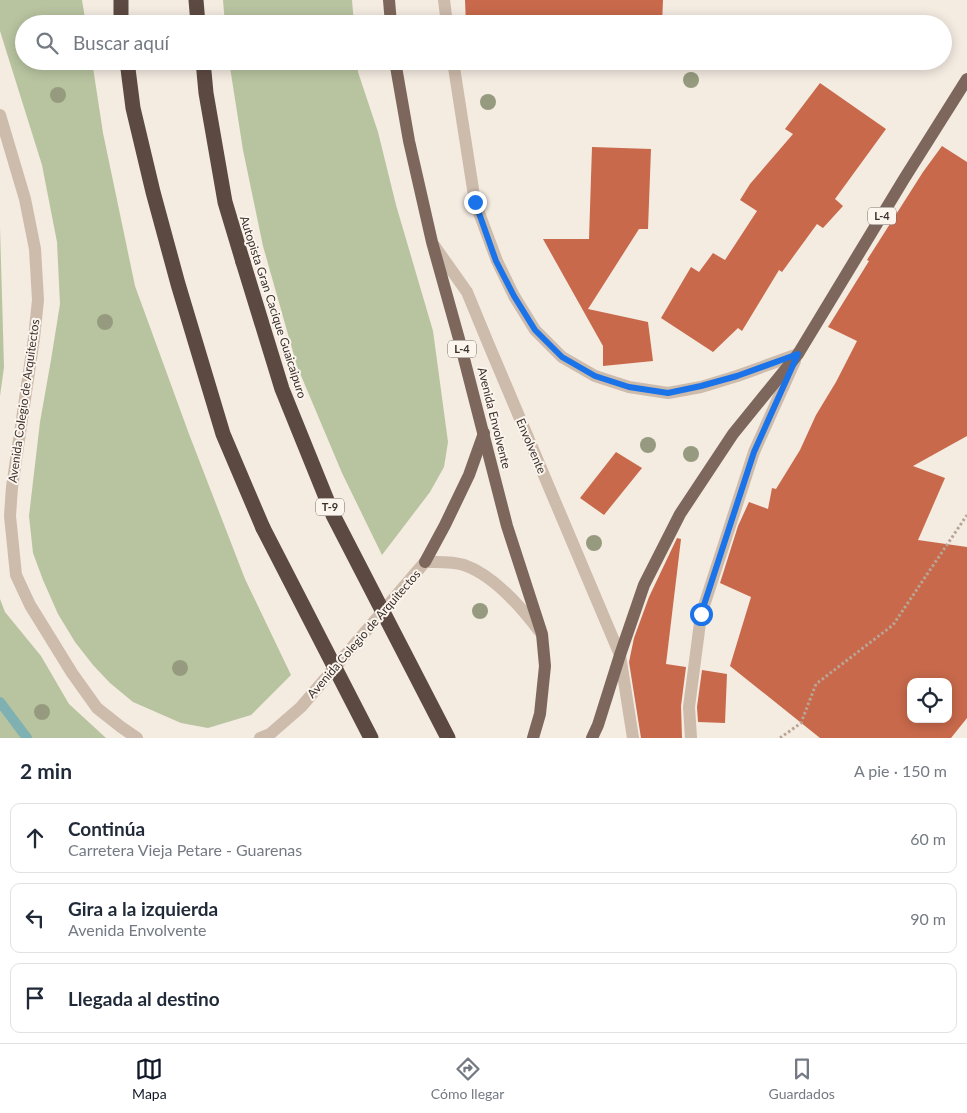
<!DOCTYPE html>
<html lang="es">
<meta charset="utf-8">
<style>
body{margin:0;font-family:Lato,sans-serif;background:#f2f2f3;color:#1f2937}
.controls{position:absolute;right:15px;bottom:15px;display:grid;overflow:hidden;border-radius:10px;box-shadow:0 2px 12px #0003}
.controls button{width:45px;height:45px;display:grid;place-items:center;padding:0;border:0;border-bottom:1px solid #e0e1e3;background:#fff;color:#1f2937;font:25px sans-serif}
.stop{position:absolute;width:15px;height:15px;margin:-11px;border:4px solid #1a73e8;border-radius:50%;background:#fff}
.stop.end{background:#1a73e8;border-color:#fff;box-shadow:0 1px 5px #0008}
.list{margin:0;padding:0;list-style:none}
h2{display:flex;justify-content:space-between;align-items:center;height:65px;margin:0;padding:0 20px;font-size:21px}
h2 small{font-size:16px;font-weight:400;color:#747a83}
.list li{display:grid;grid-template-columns:32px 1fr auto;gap:15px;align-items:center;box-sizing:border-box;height:70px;margin:0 10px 10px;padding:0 10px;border:1px solid #e0e1e3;border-radius:10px}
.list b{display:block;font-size:19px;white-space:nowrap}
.list p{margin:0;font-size:16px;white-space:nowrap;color:#747a83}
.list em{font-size:16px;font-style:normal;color:#747a83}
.icon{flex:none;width:28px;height:28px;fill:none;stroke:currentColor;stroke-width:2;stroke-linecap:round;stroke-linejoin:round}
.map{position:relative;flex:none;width:967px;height:738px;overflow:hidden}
.search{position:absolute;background:#fff;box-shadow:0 2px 12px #0003;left:15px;right:15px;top:15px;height:55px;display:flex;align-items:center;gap:12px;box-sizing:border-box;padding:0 18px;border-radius:28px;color:#747a83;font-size:19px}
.sheet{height:305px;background:#fff}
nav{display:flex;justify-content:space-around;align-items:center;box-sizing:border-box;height:70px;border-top:1px solid #e0e1e3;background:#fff;font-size:14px;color:#747a83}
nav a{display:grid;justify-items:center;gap:2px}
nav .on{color:#111827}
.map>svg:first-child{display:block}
</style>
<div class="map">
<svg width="967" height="738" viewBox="0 0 967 738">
<rect width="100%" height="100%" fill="#f4ebe1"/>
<g fill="#b8c4a0">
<path d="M0 0H82L86 24H24V61H92L103 133 135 286 189 434 245 579 291 675 251 715 208 728 181 723 133 702 110 683 93 665 75 642 58 614 43 580 33 553 29 516 40 422 51 360 60 304 57 242 42 165 0 31Z"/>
<path d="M223 0H352L354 24H225Z"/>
<path d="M229 61H357L358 72 378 132 396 205 433 331 448 442 444 467 430 492 382 555 342 473 297 366 263 246 243 150Z"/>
<path d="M0 227 4 367 0 396Z"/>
<path d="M0 599 5 612 41 656 69 704 106 738H0Z"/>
</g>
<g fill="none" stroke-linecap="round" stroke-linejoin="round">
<path stroke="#7fb0b2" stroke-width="10" d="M0 702 27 738"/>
</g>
<g fill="#c8694b" fill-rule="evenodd">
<path d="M465 0H663L662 24H466Z"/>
<path d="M820 83 886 129 835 199 843 206 823 228 817 224 782 272 779 270 742 331 738 328 713 352 661 318 691 267 699 272 713 253 725 260 757 211 740 200 750 184 793 134 785 129Z"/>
<path d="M942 146 967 162V436L913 466 945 478 918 540 967 547V718L951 738H820L730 666 751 597 720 583 738 526 749 502 768 509 772 488 776 489 800 450 816 415 836 382 857 341 828 327 869 261 867 260 923 172ZM911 682H948V719H911Z"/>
<path d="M592 147 651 149 648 229H639L588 309 648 322 653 361 603 366V346L543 239H589Z"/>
<path d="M616 452 642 468 604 515 580 498Z"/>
<path d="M677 538 681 539 666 664 686 667 681 706 682 738H641L629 662 634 638 649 597Z"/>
<path d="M702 670 727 674 725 723 698 722 697 707Z"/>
</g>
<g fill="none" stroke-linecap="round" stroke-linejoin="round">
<path stroke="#b9a596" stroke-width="3" stroke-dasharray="2.5 2.5" stroke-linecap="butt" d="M780 738 801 723 816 684 893 625 967 515"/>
<g stroke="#cdbbac" stroke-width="12">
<path d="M444 0 447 24"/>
<path d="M453 61 475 202 497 261 514 296 535 330 562 357 595 376 629 387 668 393 701 387 737 376 798 354"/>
<path d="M0 115 25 199 35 249 38 300 34 338 12 487 10 516 16 575 30 605 72 673 97 708 121 727 137 738"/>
<path d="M433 244 467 292 488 343 620 655 633 738"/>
<path d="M260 738 270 734 301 707 425 562C438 562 452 561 464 565 493 575 522 608 540 632"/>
<path d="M691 738 689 707 701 615 754 452 795 361"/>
</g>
<g stroke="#7d675c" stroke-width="12">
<path d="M389 0 391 24"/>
<path d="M395 61 409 141 432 242 459 339 507 526 542 634 545 666 540 714 533 738"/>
<path d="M425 562 445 525 469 475 484 433"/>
<path d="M592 738 598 725 620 655 644 585 680 514 733 434 798 354 904 179 967 79"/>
</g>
<g stroke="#5c4a42" stroke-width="15">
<path d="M121 0V24"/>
<path d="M196 0 198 24"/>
<path d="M127 61 133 108 153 192 178 284 223 434 263 528"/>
<path d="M203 61 206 93 225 202 243 262"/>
</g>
<g stroke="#5c4a42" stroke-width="15">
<path d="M243 262 282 389 333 515 448 738"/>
<path d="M263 528 371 738"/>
</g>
</g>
<g fill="#969b7f">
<circle cx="691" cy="80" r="8"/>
<circle cx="58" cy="95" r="8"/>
<circle cx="488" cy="102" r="8"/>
<circle cx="105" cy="322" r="8"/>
<circle cx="648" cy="445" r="8"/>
<circle cx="691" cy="454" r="8"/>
<circle cx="594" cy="543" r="8"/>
<circle cx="480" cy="611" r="8"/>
<circle cx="180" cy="668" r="8"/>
<circle cx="42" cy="712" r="8"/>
</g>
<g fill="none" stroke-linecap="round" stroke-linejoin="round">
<path stroke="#1a73e8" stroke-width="6" d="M475 202 496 261 514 296 535 330 562 357 595 376 629 387 668 393 701 386 737 376 798 354 754 452 701 614"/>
</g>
<g text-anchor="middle" stroke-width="4" stroke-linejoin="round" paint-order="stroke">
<g fill="#fbf5ee" stroke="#756b66" stroke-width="1">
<rect x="868" y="207.5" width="28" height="17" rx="4"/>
<rect x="448" y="340.5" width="28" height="17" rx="4"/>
<rect x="316" y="498.5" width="28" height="17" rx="4"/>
</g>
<g font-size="11" font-weight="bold" fill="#3b302b">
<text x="882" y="220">L-4</text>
<text x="462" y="353">L-4</text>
<text x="330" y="511">T-9</text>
</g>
<g font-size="12" fill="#3b302b" stroke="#fbf5ee">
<text transform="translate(273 307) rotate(72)" y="4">Autopista Gran Cacique Guaicaipuro</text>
<text transform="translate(24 401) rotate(-82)" y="4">Avenida Colegio de Arquitectos</text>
<text transform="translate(494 418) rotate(76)" y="4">Avenida Envolvente</text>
<text transform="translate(531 446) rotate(67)" y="4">Envolvente</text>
<text transform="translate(364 634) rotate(-49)" y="4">Avenida Colegio de Arquitectos</text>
</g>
</g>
</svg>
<div class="controls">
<button><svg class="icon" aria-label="locate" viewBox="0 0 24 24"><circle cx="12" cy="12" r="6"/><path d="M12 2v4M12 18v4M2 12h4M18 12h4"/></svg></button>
</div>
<div class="stop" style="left:701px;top:614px"></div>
<div class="stop end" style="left:475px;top:202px"></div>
<div class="search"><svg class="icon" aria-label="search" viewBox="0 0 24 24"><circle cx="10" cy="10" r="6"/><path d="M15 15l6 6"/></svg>Buscar aquí</div>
</div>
<section class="sheet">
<h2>2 min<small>A pie · 150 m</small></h2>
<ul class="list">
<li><svg class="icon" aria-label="ahead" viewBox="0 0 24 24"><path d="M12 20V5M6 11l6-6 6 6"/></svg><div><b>Continúa</b><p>Carretera Vieja Petare - Guarenas</p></div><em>60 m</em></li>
<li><svg class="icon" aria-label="left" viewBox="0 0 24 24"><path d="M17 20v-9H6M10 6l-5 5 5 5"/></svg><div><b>Gira a la izquierda</b><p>Avenida Envolvente</p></div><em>90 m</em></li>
<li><svg class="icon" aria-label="arrive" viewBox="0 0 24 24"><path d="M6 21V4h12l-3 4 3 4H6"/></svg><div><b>Llegada al destino</b></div></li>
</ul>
</section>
<nav>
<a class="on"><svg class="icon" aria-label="map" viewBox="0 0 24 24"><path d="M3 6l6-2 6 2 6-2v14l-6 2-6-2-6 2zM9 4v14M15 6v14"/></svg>Mapa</a>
<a><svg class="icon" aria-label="directions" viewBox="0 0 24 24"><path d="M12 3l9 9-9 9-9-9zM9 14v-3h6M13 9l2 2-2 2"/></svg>Cómo llegar</a>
<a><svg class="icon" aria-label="saved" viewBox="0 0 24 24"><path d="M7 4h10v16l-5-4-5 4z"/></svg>Guardados</a>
</nav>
